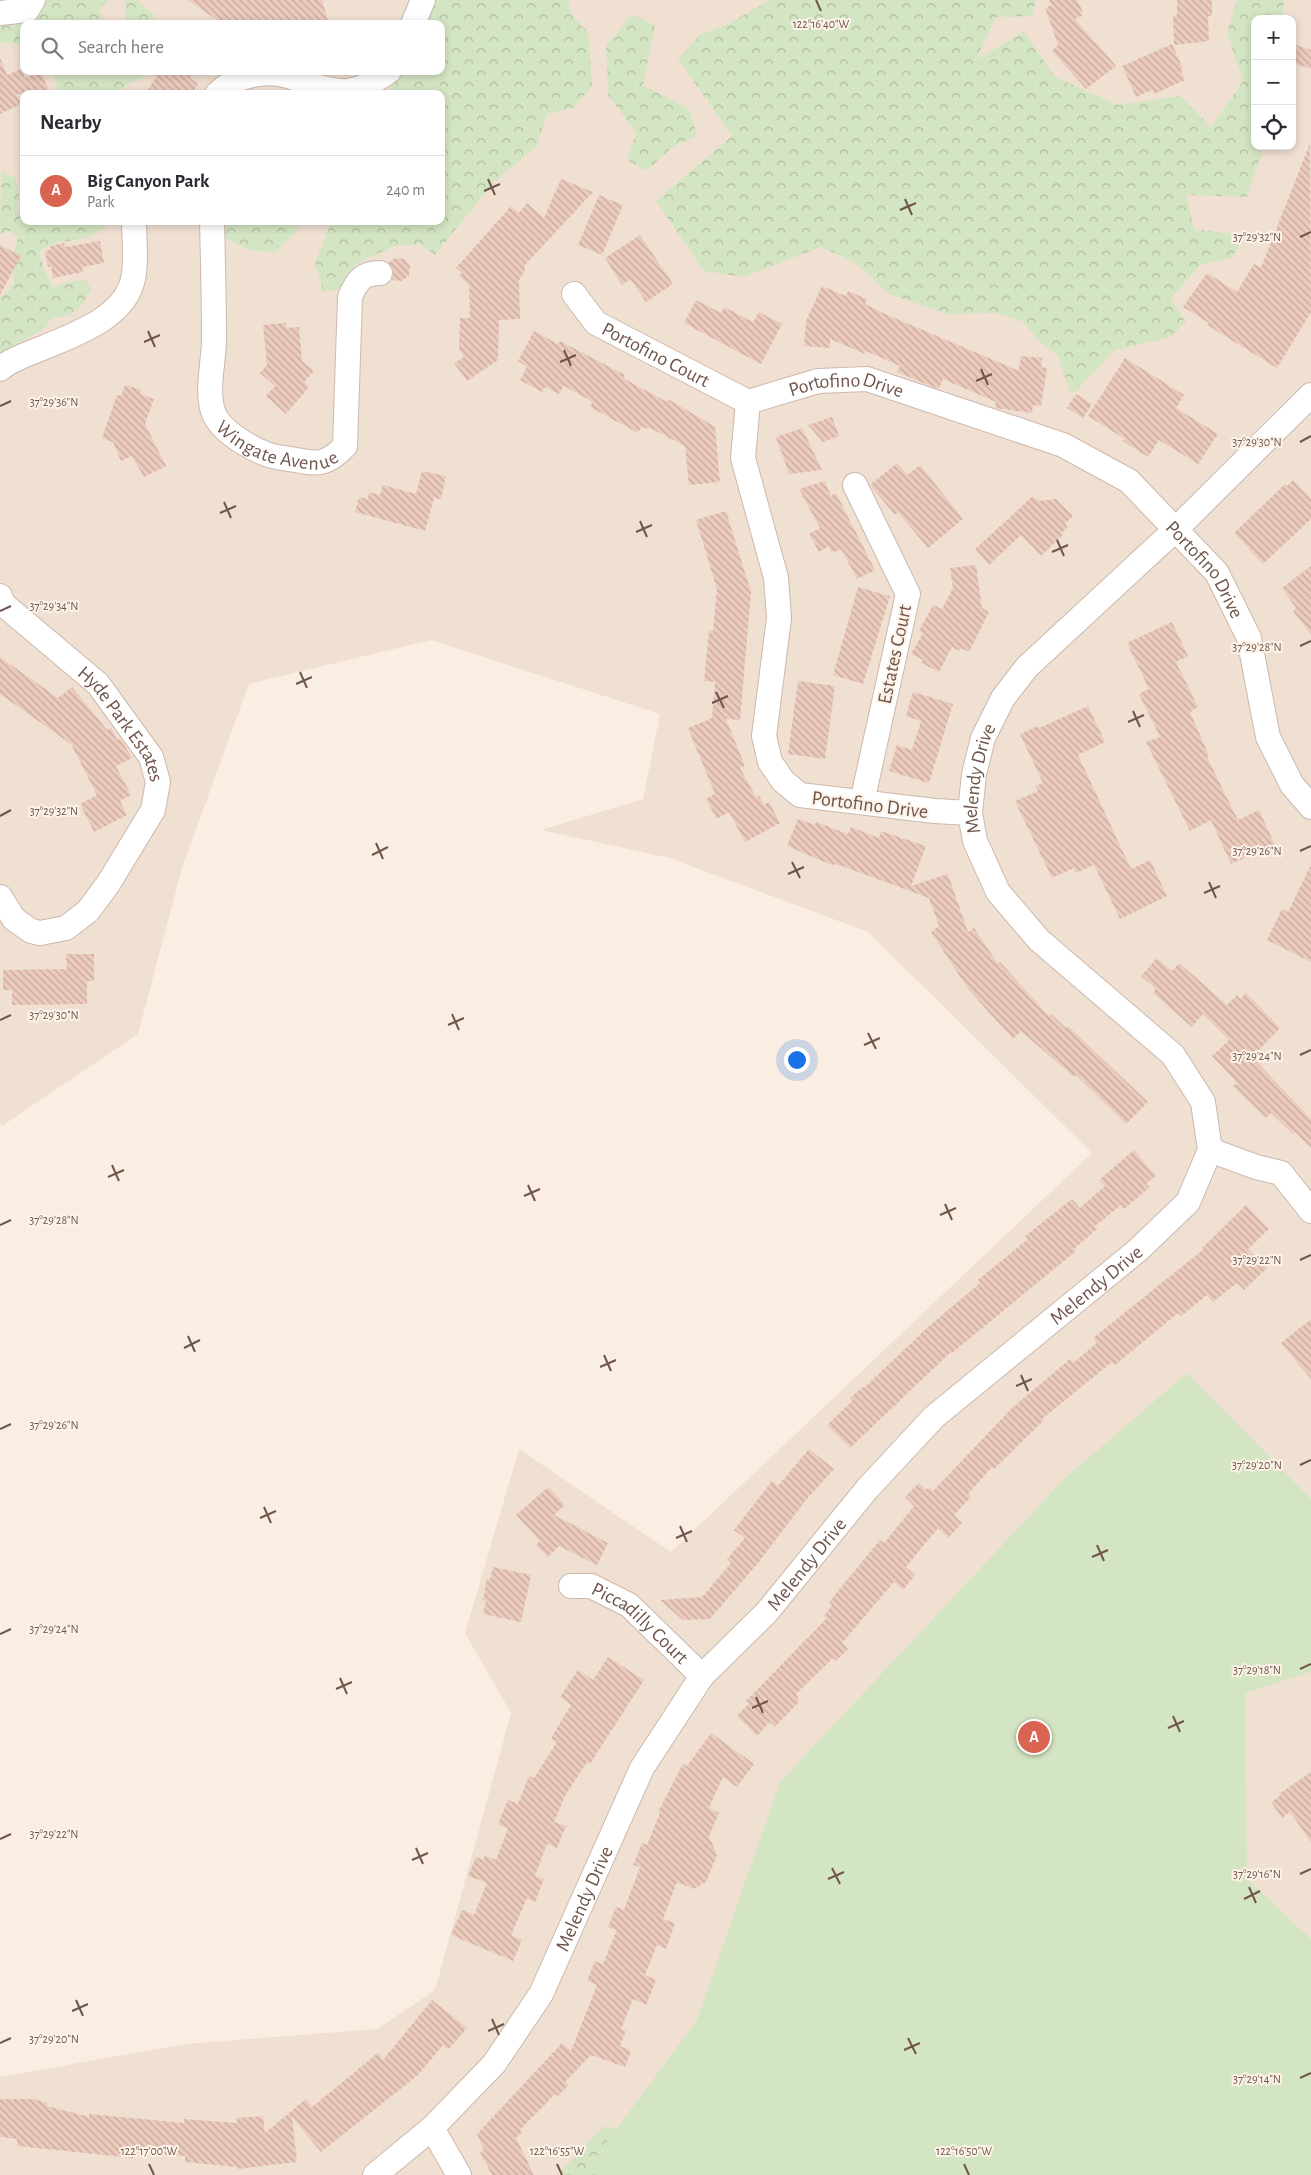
<!DOCTYPE html>
<meta charset="utf-8">
<style>
body{margin:0;font-family:"Alegreya Sans",sans-serif;background:#f2f2f3;color:#2b2b33}
.controls{position:absolute;right:15px;top:15px;display:grid;overflow:hidden;border-radius:10px;box-shadow:0 2px 8px #0003}
.controls button{width:45px;height:45px;display:grid;place-items:center;padding:0;border:0;border-bottom:1px solid #e1e1e2;background:#fff;color:#2b2b33;font:25px sans-serif}
.you{position:absolute;left:796px;top:1059px;width:18px;height:18px;margin:-12px;border:4px solid #fff;border-radius:50%;background:#1a73e8;box-shadow:0 0 0 8px #1a73e833}
.badge{display:grid;place-items:center;width:32px;height:32px;border-radius:50%;background:#d96452;color:#fff;font-size:16px;font-weight:700}
.pin{position:absolute;translate:-50% -50%;border:2px solid #fff;box-shadow:0 1px 5px #0006}
.list{margin:0;padding:0;list-style:none}
h2{display:flex;justify-content:space-between;align-items:center;height:65px;margin:0;padding:0 20px;font-size:21px}
h2 small{font-size:16px;font-weight:400;color:#7c7c81}
.list li{display:grid;grid-template-columns:32px 1fr auto;gap:15px;align-items:center;box-sizing:border-box;height:70px;padding:0 20px;border-top:1px solid #e1e1e2}
.list b{display:block;font-size:19px;white-space:nowrap}
.list p{margin:0;font-size:16px;white-space:nowrap;color:#7c7c81}
.list em{font-size:16px;font-style:normal;color:#7c7c81}
.icon{flex:none;width:28px;height:28px;fill:none;stroke:currentColor;stroke-width:2;stroke-linecap:round;stroke-linejoin:round}
.map{position:relative;flex:none;width:1311px;height:2175px;overflow:hidden}
.search{position:absolute;background:#fff;box-shadow:0 2px 8px #0003;left:20px;top:20px;width:425px;height:55px;display:flex;align-items:center;gap:12px;box-sizing:border-box;padding:0 18px;border-radius:10px;color:#7c7c81;font-size:19px}
.panel{position:absolute;background:#fff;box-shadow:0 2px 8px #0003;left:20px;top:90px;width:425px;height:135px;border-radius:10px}
.map>svg:first-child{display:block}
</style>
<div class="map">
<svg width="1311" height="2175" viewBox="0 0 1311 2175">
<defs>
<pattern id="forest-crowns" width="20" height="18" patternUnits="userSpaceOnUse" patternTransform="scale(1.25)"><rect width="20" height="18" fill="#d4e5c3"/><path d="M2 6a3 3 0 1 1 6 0M12 15a3 3 0 1 1 6 0" fill="none" stroke="#b0bca0"/></pattern>
<pattern id="building-back-hatch" width="6" height="6" patternUnits="userSpaceOnUse" patternTransform="scale(1.25)"><rect width="6" height="6" fill="#eccbbd"/><path d="M-1 5l2 2M0 0l6 6M5-1l2 2" fill="none" stroke="#c3a89c"/></pattern>
</defs>
<rect width="100%" height="100%" fill="#faeee2"/>
<path fill="#f0e0d2" fill-rule="evenodd" d="M0 0H1311V2175H0V2077L185 2044 377 2029 435 1990 511 1713 465 1633 519 1449 671 1552 1092 1153 868 932 669 858 541 830 643 799 660 714 431 640 249 684 182 868 138 1034 2 1126 0 1121ZM1255 19H1292V146H1255ZM24 24H441V71H24ZM24 94H441V221H24Z"/>
<g fill="url(#forest-crowns)">
<path d="M41 0H109L100 8 103 24H24V43L21 45 0 42V24L32 22Z"/>
<path d="M125 0H137L152 13 156 24H126Z"/>
<path d="M434 0H568L572 16 588 32 592 86 574 108 547 114 536 147 494 182 435 255 420 244 395 246 357 263 338 290 323 292 315 263 331 223 329 221H441V94H387L399 71H441V24H423Z"/>
<path d="M770 0H1036L1032 16 996 17 976 60 1024 32 1055 77 1118 105 1180 96 1211 127 1243 81 1227 33 1237 0H1284L1282 19H1255V146H1264L1247 197 1186 195 1194 229 1245 235 1232 258 1200 265 1171 298 1185 322 1171 337 1115 350 1071 395 1058 356 1039 341 1023 322 996 313 948 314 889 294 854 262 821 247 743 277 704 271 656 201 732 136 678 59 700 35 728 24Z"/>
<path d="M632 14 655 25 643 85 689 109 697 136 674 146 646 171 627 160 636 133 608 95 606 46Z"/>
<path d="M52 71H136L145 77 129 84 114 94H60Z"/>
<path d="M1 171 15 178 19 194 16 213H24V221H42L46 226 60 221H111C90 250 58 232 39 253L45 272 53 288 67 282 86 280 91 290C80 310 75 316 52 318L45 328 0 354V299L14 283 12 262 18 237 10 231 0 234Z"/>
<path d="M223 221H305L275 253 247 249 222 236Z"/>
<path d="M604 2126 658 2144 671 2175H562L560 2172Z"/>
</g>
<path fill="#d4e5c3" d="M1187 1373 1311 1499V1672L1245 1693 1247 1879 1311 1939V2175H597L590 2165 697 2020 780 1782 1065 1478Z"/>
<g fill="url(#building-back-hatch)">
<path d="M188 0H322L329 24H223Z"/>
<path d="M1049 0H1077L1083 12 1081 13 1082 16 1075 19 1116 66 1086 89 1052 51 1058 45 1045 8 1052 5Z"/>
<path d="M1177 0H1212V16H1208L1209 41 1174 45 1173 16H1177Z"/>
<path d="M1172 44 1183 69 1181 70 1185 80 1154 94 1152 90 1136 97 1122 66Z"/>
<path d="M1296 45 1311 50V69L1292 63Z"/>
<path d="M0 58 7 75 21 69 25 78 41 72 50 94H16L21 104 0 114Z"/>
<path d="M160 71H195L190 78 198 84 192 94H145Z"/>
<path d="M1310 143 1311 312 1277 368 1207 325 1209 323 1183 307 1207 273 1237 292 1254 264 1261 268Z"/>
<path d="M561 179 593 192 524 266 525 271 519 280 520 319 499 320 498 360 467 381 454 363 464 357 459 349 460 318H470L469 285 459 276 462 273 456 268 511 206 519 213 527 203 544 218Z"/>
<path d="M599 195 623 205 602 255 578 245Z"/>
<path d="M640 235 673 284 646 302 630 279 622 285 605 258Z"/>
<path d="M100 241 104 263 82 267 83 272 53 278 51 266 48 267 45 251 50 250V246L64 243 65 247Z"/>
<path d="M0 245 21 256 0 295Z"/>
<path d="M395 258 404 259 410 266 409 276 401 281 392 280 394 272 388 263Z"/>
<path d="M822 286 846 296 848 291 867 299 865 304 883 313 1019 371 1021 356 1042 358 1041 367 1047 368 1041 406 1033 405 1032 413 995 408 996 402 943 379 939 389 928 385 897 372 900 366 866 351 865 354 830 339V348L804 346 806 321Z"/>
<path d="M696 300 721 313 724 307 753 322 759 312 782 324 761 364 684 323Z"/>
<path d="M286 323V328L299 327 302 361 314 371 304 382 309 387 286 414 266 396 275 386 260 373 267 365 263 325Z"/>
<path d="M534 331 558 344 560 341 604 364 625 375 623 378 667 402 668 399 715 427 720 482 689 485 685 446 648 427 647 429 642 426 638 433 590 407 593 402 564 386 559 394 545 387 542 392 520 380 527 367 518 361Z"/>
<path d="M1125 358 1184 395 1176 408 1218 434 1198 464 1159 440 1148 457 1123 441 1125 439 1088 416Z"/>
<path d="M125 385 142 390 140 394 154 399 145 424 166 466 144 477 132 456 121 461 113 442 102 438 117 395 121 396Z"/>
<path d="M1076 394 1092 404 1083 418 1067 408Z"/>
<path d="M832 417 839 436 823 442 808 425Z"/>
<path d="M802 428 822 470 789 474 776 437Z"/>
<path d="M897 463 907 475 920 465 963 519 928 548 898 512 895 515 870 485Z"/>
<path d="M422 471 446 476 441 499 434 498 425 531 355 512 359 497 368 499 369 492 380 495 383 485 416 494Z"/>
<path d="M1293 480 1311 499V519L1263 564 1234 533 1285 484 1287 486Z"/>
<path d="M825 481 831 496 836 493 875 570 857 579 841 549 832 553 829 546 819 552 809 534 820 528 799 489Z"/>
<path d="M1033 496 1038 501 1056 499 1073 516 1065 524 1068 527 1061 533 1063 535 1041 556 1021 535 989 565 975 549Z"/>
<path d="M726 511 751 592 740 720 726 719 745 766 740 768 756 797 759 796 764 805 769 802 780 823 745 842 729 812 717 819 706 799 715 794 688 728 712 718 715 682 704 681 709 631H713L717 589 696 520Z"/>
<path d="M976 565 982 608 989 612 969 652 961 648 960 651 952 647 939 672 921 663 923 660 911 654 923 633 919 631 933 605 942 609 953 588 950 568Z"/>
<path d="M1311 566V635L1293 611 1296 608 1282 588Z"/>
<path d="M858 587 890 596 863 684 833 675Z"/>
<path d="M1172 622 1188 656 1176 662 1198 707 1190 712 1209 756 1207 757 1238 820 1259 810 1275 845 1231 864 1211 820 1190 831 1146 742 1160 737 1139 694 1149 689 1127 643Z"/>
<path d="M0 657 58 698 72 687 107 730 111 728 117 740 120 738 132 758 116 766 131 795 120 801 127 815 94 832 80 804 97 795 71 744 0 694Z"/>
<path d="M798 681 835 686 825 759 788 754Z"/>
<path d="M913 692 953 704 929 783 889 771 897 745 912 750 921 721 906 716Z"/>
<path d="M1088 706 1105 742 1078 755 1131 869 1150 860 1167 896 1120 919 1094 865 1076 873 1074 868 1052 878 1015 801 1038 791 1035 786 1043 783 1020 734 1038 726 1039 728Z"/>
<path d="M798 819 815 825 816 822 848 834 851 827 879 838 881 831 926 846 911 886 948 874 968 932 974 928 998 964 1000 962 1049 1016 1051 1014 1066 1028 1068 1026 1148 1102 1126 1124 1076 1075 1074 1077 1021 1031 1013 1039 969 990 931 932 939 926 929 898 842 866 834 864V866L787 846Z"/>
<path d="M1311 865V962L1267 940 1282 909 1288 912Z"/>
<path d="M66 954H94V981H87V1004L12 1005V990H3V970L67 969Z"/>
<path d="M1157 958 1172 971 1179 963 1227 1005 1237 995 1240 999 1246 993 1280 1028 1252 1057 1311 1119V1148L1295 1132 1293 1134 1271 1113 1266 1118 1233 1086 1237 1083 1212 1056 1229 1040 1203 1014 1192 1027 1153 993 1156 989 1141 976Z"/>
<path d="M1134 1150 1156 1176 1146 1184 1150 1187 1124 1209 1121 1205 1095 1226 1097 1229 1074 1249 1076 1251 952 1353 951 1352 850 1448 827 1425 853 1400 850 1398 863 1387 864 1388 929 1326 980 1283 978 1280 1028 1239 1025 1236 1072 1199 1080 1208 1105 1186 1099 1180Z"/>
<path d="M1246 1205 1269 1229 1248 1249 1267 1268 1244 1290 1237 1283 1213 1302 1207 1295 1181 1316 1178 1313 1115 1365 1112 1362 1042 1419 1044 1420 994 1469 992 1467 968 1494 971 1497 954 1515 962 1523 948 1538 938 1528 906 1567 915 1575 903 1590 894 1582 842 1643 848 1649 836 1661 833 1658 796 1694 799 1702 775 1727 770 1722 757 1736 737 1716 749 1703 746 1701 827 1618 824 1616 832 1605 829 1602 880 1540 884 1543 914 1506 905 1497 919 1483 926 1490 929 1487 933 1491 1013 1407 1070 1359 1073 1363 1097 1343 1093 1338 1204 1249 1202 1248Z"/>
<path d="M1311 1319V1379L1281 1343Z"/>
<path d="M809 1449 834 1469 806 1500 758 1563 710 1619 683 1620 660 1600 702 1597 731 1563 727 1559 745 1538 734 1530 772 1481 778 1486Z"/>
<path d="M548 1487 565 1505 554 1515 608 1543 597 1565 559 1546 548 1557 536 1545 540 1541 516 1515Z"/>
<path d="M493 1567 531 1575 521 1622 483 1614 486 1601 483 1600 487 1579 490 1580Z"/>
<path d="M608 1657 644 1680 590 1764 587 1762 565 1796 554 1822 566 1826 557 1848 547 1844 535 1876 544 1879 535 1902 527 1898 511 1935 522 1940 513 1961 451 1935 462 1910 474 1915 487 1883 468 1876 476 1857 483 1860 485 1856 496 1860 508 1828 498 1824 508 1800 518 1804 529 1776 534 1778 557 1742 551 1738 571 1705 560 1697 578 1670 593 1680Z"/>
<path d="M711 1733 754 1764 737 1787 723 1777 709 1808 719 1813 709 1836 717 1855 706 1882 694 1889 677 1882 663 1919 675 1923 666 1949 657 1945 645 1975 656 1980 646 2005 633 1999 621 2029 626 2031 620 2046 631 2051 625 2067 591 2055 565 2082 569 2085 558 2096 555 2094 520 2130 522 2132 516 2138 534 2175H492L480 2152 484 2150 477 2134 562 2043 571 2051 597 1985 587 1981 595 1961 603 1964 617 1930 608 1927 616 1907 624 1910 640 1867 633 1865 642 1843 647 1845 660 1813 658 1812 683 1764 687 1766Z"/>
<path d="M1311 1772V1842L1290 1812 1282 1818 1271 1802 1280 1796 1279 1794Z"/>
<path d="M432 2000 467 2028 448 2050 443 2045 418 2075 321 2152 292 2117 297 2162 237 2169V2167L185 2162V2156L133 2153V2158L17 2146V2139L0 2137V2099H34L47 2103V2106L89 2117V2114L184 2123V2119L237 2123V2118L263 2116 265 2133 306 2099 312 2107 378 2053 383 2060Z"/>
</g>
<g fill="none" stroke-linecap="round" stroke-linejoin="round">
<defs>
<g id="street">
<path d="M0 13 27 10 33 0"/>
<path d="M413 24 423 0"/>
<path d="M217 94C234 76 265 69 288 76 307 82 328 93 348 91 364 89 376 80 389 71"/>
<path id="s1" d="M212 221C213 261 214 300 214 339 214 362 206 389 213 411 220 433 261 456 283 458 313 462 322 470 345 446L350 297C357 281 362 273 380 273"/>
<path id="s2" d="M574 294 596 323 748 402"/>
<path d="M0 369C11 359 31 353 45 347 76 334 125 317 133 279 137 262 134 239 134 221"/>
<path d="M855 485 908 594 862 802"/>
<path id="s3" d="M0 596 3 604 98 684 151 757 158 782 153 810 108 884 88 911 66 928 40 933 31 931 14 919 0 897"/>
<path id="s4" d="M970 813 935 811 800 795 783 781 770 762 764 736 779 618 776 578 743 458 748 402 818 381 867 379 1063 445 1129 481 1217 573 1249 638 1268 737 1292 785 1311 807"/>
<path d="M1210 1150 1256 1167 1281 1173 1311 1211"/>
<path id="s5" d="M571 1586H591L629 1605 702 1676"/>
<path d="M432 2128 459 2175"/>
<path id="s6" d="M375 2175 432 2128 494 2064 541 1994 642 1768 702 1676 767 1612 867 1489 934 1417 1138 1250 1188 1202 1210 1150 1203 1102 1173 1055 1039 940 998 892 975 841 970 813 974 774 983 738 1003 698 1027 667 1176 529 1311 395"/>
</g>
</defs>
<use href="#street" stroke="#ccb8ad" stroke-width="26"/>
<use href="#street" stroke="#fff" stroke-width="24"/>
</g>
<path fill="none" stroke="#6f554b" stroke-width="2" d="M816 0 821 11M488 179 495 195M484 191 500 184M905 199 912 215M900 210 916 203M1300 237 1311 232M148 331 155 347M144 342 160 335M564 350 571 366M560 362 576 355M981 369 988 385M976 381 992 374M0 406 11 401M1300 442 1311 436M224 502 231 518M220 513 236 506M640 521 647 537M636 532 652 525M1057 540 1064 556M1052 552 1068 545M0 611 11 606M1300 646 1311 641M300 672 307 688M296 684 312 677M716 692 724 708M712 703 728 696M1133 711 1140 727M1128 722 1144 715M0 816 11 810M376 843 383 859M1300 851 1311 846M372 855 388 847M792 862 800 878M788 874 804 867M1209 882 1216 898M1204 893 1220 886M452 1014 459 1030M0 1020 11 1015M448 1025 464 1018M868 1033 876 1049M864 1045 880 1038M1300 1055 1311 1050M112 1165 119 1181M108 1177 124 1170M528 1185 535 1201M524 1196 540 1189M945 1204 952 1220M940 1215 956 1208M0 1225 11 1220M1300 1260 1311 1255M188 1336 195 1352M184 1348 200 1340M604 1355 611 1371M600 1367 616 1360M1021 1375 1028 1391M1016 1386 1032 1379M0 1429 11 1424M1300 1465 1311 1460M264 1507 271 1523M260 1518 276 1511M680 1526 687 1542M676 1538 692 1531M1097 1545 1104 1561M1092 1557 1108 1550M0 1634 11 1629M1300 1669 1311 1664M340 1678 347 1694M336 1689 352 1682M756 1697 763 1713M752 1708 768 1701M1173 1716 1180 1732M1168 1728 1184 1721M0 1839 11 1834M416 1848 423 1864M412 1860 428 1853M832 1868 840 1884M1300 1874 1311 1869M828 1879 844 1872M1249 1887 1256 1903M1244 1899 1260 1891M76 2000 83 2016M72 2011 88 2004M492 2019 499 2035M488 2031 504 2024M908 2038 916 2054M0 2043 11 2038M904 2050 920 2043M1300 2078 1311 2073M149 2164 154 2175M557 2164 562 2175M964 2164 969 2175"/>
<g text-anchor="middle" stroke-width="4" stroke-linejoin="round" paint-order="stroke">
<g font-size="20" fill="#6f554b" stroke="#fdf3e8">
<text dy="7" stroke="none"><textPath href="#s2" startOffset="104">Portofino Court</textPath></text>
<text dy="7" stroke="none"><textPath href="#s4" startOffset="684">Portofino Drive</textPath></text>
<text dy="7" stroke="none"><textPath href="#s1" startOffset="269">Wingate Avenue</textPath></text>
<text dy="7" stroke="none"><textPath href="#s4" startOffset="1104">Portofino Drive</textPath></text>
<text transform="translate(894 654) rotate(-78)" y="7">Estates Court</text>
<text dy="7" stroke="none"><textPath href="#s3" startOffset="179">Hyde Park Estates</textPath></text>
<text dy="7" stroke="none"><textPath href="#s6" startOffset="1806">Melendy Drive</textPath></text>
<text transform="translate(870 804) rotate(7)" y="7">Portofino Drive</text>
<text dy="7" stroke="none"><textPath href="#s6" startOffset="1162">Melendy Drive</textPath></text>
<text dy="7" stroke="none"><textPath href="#s6" startOffset="758">Melendy Drive</textPath></text>
<text dy="7" stroke="none"><textPath href="#s5" startOffset="82">Piccadilly Court</textPath></text>
<text dy="7" stroke="none"><textPath href="#s6" startOffset="352">Melendy Drive</textPath></text>
</g>
</g>
<g font-size="12" text-anchor="middle" fill="#6f554b" stroke="#fdf3e8" stroke-width="4" stroke-linejoin="round" paint-order="stroke">
<text x="821" y="28">122°16'40"W</text>
<text x="1257" y="241">37°29'32"N</text>
<text x="54" y="406">37°29'36"N</text>
<text x="1257" y="446">37°29'30"N</text>
<text x="54" y="610">37°29'34"N</text>
<text x="1257" y="651">37°29'28"N</text>
<text x="54" y="815">37°29'32"N</text>
<text x="1257" y="855">37°29'26"N</text>
<text x="54" y="1019">37°29'30"N</text>
<text x="1257" y="1060">37°29'24"N</text>
<text x="54" y="1224">37°29'28"N</text>
<text x="1257" y="1264">37°29'22"N</text>
<text x="54" y="1429">37°29'26"N</text>
<text x="1257" y="1469">37°29'20"N</text>
<text x="54" y="1633">37°29'24"N</text>
<text x="1257" y="1674">37°29'18"N</text>
<text x="54" y="1838">37°29'22"N</text>
<text x="1257" y="1878">37°29'16"N</text>
<text x="54" y="2043">37°29'20"N</text>
<text x="1257" y="2083">37°29'14"N</text>
<text x="149" y="2155">122°17'00"W</text>
<text x="557" y="2155">122°16'55"W</text>
<text x="964" y="2155">122°16'50"W</text>
</g>
</svg>
<div class="controls">
<button>+</button>
<button>−</button>
<button><svg class="icon" aria-label="locate" viewBox="0 0 24 24"><circle cx="12" cy="12" r="6"/><path d="M12 2v4M12 18v4M2 12h4M18 12h4"/></svg></button>
</div>
<div class="you"></div>
<div class="pin badge" style="left:1034px;top:1737px">A</div>
<div class="search"><svg class="icon" aria-label="search" viewBox="0 0 24 24"><circle cx="10" cy="10" r="6"/><path d="M15 15l6 6"/></svg>Search here</div>
<section class="panel">
<h2>Nearby<small></small></h2>
<ul class="list">
<li><span class="badge">A</span><div><b>Big Canyon Park</b><p>Park</p></div><em>240 m</em></li>
</ul>
</section>
</div>
